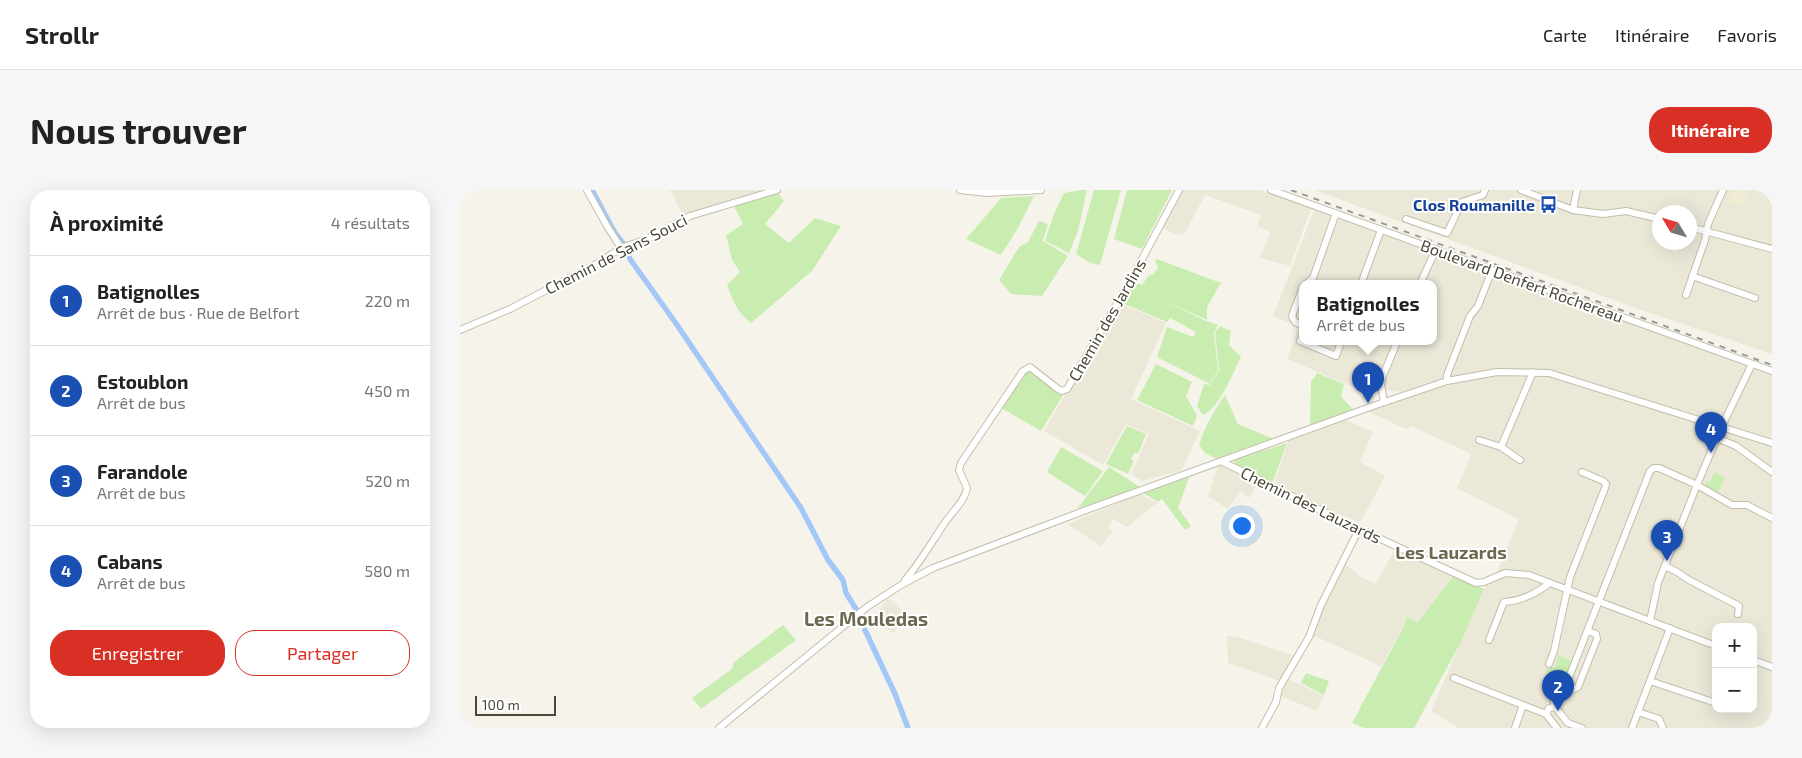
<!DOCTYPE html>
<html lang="fr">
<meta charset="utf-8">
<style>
body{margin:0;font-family:"Exo 2",sans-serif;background:#f6f6f6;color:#222}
.controls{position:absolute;right:15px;bottom:15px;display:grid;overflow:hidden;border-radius:10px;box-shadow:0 5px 20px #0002}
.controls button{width:45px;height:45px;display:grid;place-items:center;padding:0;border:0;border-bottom:1px solid #e0e0e0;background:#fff;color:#222;font:25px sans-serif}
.compass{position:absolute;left:1192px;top:15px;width:45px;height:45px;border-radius:50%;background:#fff;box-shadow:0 5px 20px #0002;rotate:308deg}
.scale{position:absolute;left:15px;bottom:12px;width:81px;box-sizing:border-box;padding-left:5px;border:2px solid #4b4737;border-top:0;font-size:14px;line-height:18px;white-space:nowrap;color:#4b4737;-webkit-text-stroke:4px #fff;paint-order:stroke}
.you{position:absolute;left:781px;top:335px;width:18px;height:18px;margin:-12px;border:4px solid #fff;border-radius:50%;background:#1a73e8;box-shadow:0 0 0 8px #1a73e833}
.badge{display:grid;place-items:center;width:32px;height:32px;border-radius:50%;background:#d93025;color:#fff;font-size:16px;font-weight:700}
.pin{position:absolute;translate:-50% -41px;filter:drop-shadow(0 1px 2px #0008)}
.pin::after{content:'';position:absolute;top:26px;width:18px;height:15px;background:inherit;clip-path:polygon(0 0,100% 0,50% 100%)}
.popup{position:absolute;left:839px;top:90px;width:138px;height:65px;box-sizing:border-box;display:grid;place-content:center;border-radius:10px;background:#fff;filter:drop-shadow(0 1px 4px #0005);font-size:16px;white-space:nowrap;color:#767676}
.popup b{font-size:19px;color:#222}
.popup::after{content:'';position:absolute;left:50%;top:100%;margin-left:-10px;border:10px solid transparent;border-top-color:#fff}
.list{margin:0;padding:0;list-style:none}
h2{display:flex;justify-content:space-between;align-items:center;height:65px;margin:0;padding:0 20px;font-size:21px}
h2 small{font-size:16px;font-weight:400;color:#767676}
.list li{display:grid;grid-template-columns:32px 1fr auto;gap:15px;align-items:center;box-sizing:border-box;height:90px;padding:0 20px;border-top:1px solid #e0e0e0}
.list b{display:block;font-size:19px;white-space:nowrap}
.list p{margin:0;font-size:16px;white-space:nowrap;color:#767676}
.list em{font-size:16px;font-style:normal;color:#767676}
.actions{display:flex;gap:10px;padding:15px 20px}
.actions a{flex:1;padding:11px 0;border:1px solid #d93025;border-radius:20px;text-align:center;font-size:18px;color:#d93025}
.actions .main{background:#d93025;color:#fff}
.map{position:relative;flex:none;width:1312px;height:538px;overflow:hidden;border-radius:20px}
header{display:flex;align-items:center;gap:30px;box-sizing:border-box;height:70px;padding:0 25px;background:#fff;border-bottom:1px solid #e0e0e0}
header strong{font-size:24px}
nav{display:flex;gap:28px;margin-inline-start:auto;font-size:18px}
.intro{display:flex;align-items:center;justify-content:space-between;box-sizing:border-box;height:120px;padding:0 30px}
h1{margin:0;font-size:35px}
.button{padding:12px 22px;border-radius:20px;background:#d93025;color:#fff;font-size:18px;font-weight:700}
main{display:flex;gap:30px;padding:0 30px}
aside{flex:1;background:#fff;border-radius:20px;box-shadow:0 5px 20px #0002}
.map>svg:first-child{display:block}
</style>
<header>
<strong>Strollr</strong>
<nav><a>Carte</a><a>Itinéraire</a><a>Favoris</a></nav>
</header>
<div class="intro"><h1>Nous trouver</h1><a class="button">Itinéraire</a></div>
<main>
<aside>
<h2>À proximité<small>4 résultats</small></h2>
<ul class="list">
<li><span class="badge" style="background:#1a4fb4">1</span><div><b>Batignolles</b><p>Arrêt de bus · Rue de Belfort</p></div><em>220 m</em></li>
<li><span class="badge" style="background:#1a4fb4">2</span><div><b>Estoublon</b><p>Arrêt de bus</p></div><em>450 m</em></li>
<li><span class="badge" style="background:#1a4fb4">3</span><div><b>Farandole</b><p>Arrêt de bus</p></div><em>520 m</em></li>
<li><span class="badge" style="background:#1a4fb4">4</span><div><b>Cabans</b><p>Arrêt de bus</p></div><em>580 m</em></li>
</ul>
<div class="actions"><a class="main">Enregistrer</a><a>Partager</a></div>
</aside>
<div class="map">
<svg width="1312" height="538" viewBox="0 0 1312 538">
<rect width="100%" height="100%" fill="#f6f4ea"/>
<g fill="#ebe8d8" fill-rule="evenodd">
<path d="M210 0H307L235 22 224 27Z"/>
<path d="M720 0H800L851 19 830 76 800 68 810 42 797 36 801 25 745 5 725 43 719 45 712 43 701 36Z"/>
<path d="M854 0H1312V164L1181 120ZM1200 22H1230V52H1200Z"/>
<path d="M854 20 1312 185V538H999L971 521 1024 399 1037 382 1059 329 997 298 1011 264 952 236 946 239 907 221 944 202 945 199 943 202 896 198 827 169 839 137 813 126ZM843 94H973V152H843ZM1256 437H1293V519H1256Z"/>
<path d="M659 113 706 133 671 209 740 241 721 281 682 291 671 284 689 244 666 234 643 275 584 241Z"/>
<path d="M886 230 913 242 900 272 925 286 900 333 814 295 829 249Z"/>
<path d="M765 275 799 292 789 308 781 301 768 319 748 306 758 276Z"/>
<path d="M680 304 697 313 667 337 653 329 648 337 653 341 641 356 607 334Z"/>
<path d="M936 358 993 385 957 433 947 425 944 435 921 476 857 447H850L862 415 885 374 901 387 915 394Z"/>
<path d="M428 408 445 422 434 443 413 429Z"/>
<path d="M767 446 778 447 834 466 820 491 768 473Z"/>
<path d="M826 488 864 506 857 521 818 505Z"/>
</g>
<path fill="#f0ecd3" d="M1273 0H1288L1283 14 1280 17 1268 12Z"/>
<g fill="#c9edb0">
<path d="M621 0H627L618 41 609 63 585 51 594 24 604 3Z"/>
<path d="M634 0H661L640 75 630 73 616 64Z"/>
<path d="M667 0H712L682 59 654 49Z"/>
<path d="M318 3 324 11 305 34 329 53 355 28 381 36 352 81 291 133C278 124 272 109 267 95L280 82 272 70 266 45 283 34 274 16Z"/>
<path d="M574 6 558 38 541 65 506 49 541 8Z"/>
<path d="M579 31 588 34 583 51 608 66 582 106 551 104 539 90 559 57 568 52Z"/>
<path d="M697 69 761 93 747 117V130L699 108 746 131 758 135 754 143 758 180 750 194 697 167 707 137 733 147 736 142 710 128 707 132 662 113 672 91 682 95 689 85H693L698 77 695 71Z"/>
<path d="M760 136 771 141 769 155 781 167C773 183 759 219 743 225L737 216 744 194 750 195 759 180 755 143Z"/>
<path d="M696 174 732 192 726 206 737 226 733 236 677 210Z"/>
<path d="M572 180 603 205 581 241 541 218 566 181Z"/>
<path d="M857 183 884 194 881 207 893 219 850 236 851 192Z"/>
<path d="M765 205 778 234 814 249 759 270 745 263 739 255C745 236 754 221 765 205Z"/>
<path d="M667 236 686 244 678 264 675 262 671 269 674 271 668 284 646 274Z"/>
<path d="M827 253 812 294 774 274 775 270Z"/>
<path d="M601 257 643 281 625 306 587 282Z"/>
<path d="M649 277 680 297 617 319Z"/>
<path d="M1255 282 1265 288 1257 303 1245 295 1247 291 1249 293Z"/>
<path d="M729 287 718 318 731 336 725 340 702 309 698 312 683 303Z"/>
<path d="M994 385 1024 399 1001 452 954 538H905L892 533 944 436 947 426 957 433Z"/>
<path d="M323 435 336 450 241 519 232 508 272 479 274 472Z"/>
<path d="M1098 465 1112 471 1100 499 1087 493V477L1091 478 1096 476Z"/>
<path d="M846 483 869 491 864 505 841 493Z"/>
</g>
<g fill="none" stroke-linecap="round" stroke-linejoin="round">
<g stroke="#a3c8f7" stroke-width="5.5">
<path d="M132 0 155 43 163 53"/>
<path d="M168 64 170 69 215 132 341 318 368 370 383 390 386 403 396 419"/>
<path d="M405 440 435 504 448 538"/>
</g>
<defs>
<g id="street">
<path d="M127 0 147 36 161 58"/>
<path d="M500 0 527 3 581 0"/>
<path d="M811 0 1312 181"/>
<path d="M1061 0 1113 20 1143 24 1166 21 1200 29"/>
<path d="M1113 20 1117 0"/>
<path d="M946 29 987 43 1002 12 1023 5 1025 0"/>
<path d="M1230 37 1312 59"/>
<path d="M1232 86 1295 108"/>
<path d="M846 94 853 88 876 23"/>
<path d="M901 94 921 40"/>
<path d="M960 94 976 59"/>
<path d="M843 97 832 126 835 132 843 136"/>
<path d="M1226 105 1245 50 1248 34 1263 0"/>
<path d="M0 140 50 119 138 73 161 58 187 49 230 26 317 0"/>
<path d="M843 145 840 151 876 166 881 152"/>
<path d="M987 191V185L1010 126 1018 116 1032 80"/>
<path d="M924 212 921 195 922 188 937 152"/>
<path d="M1257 248 1276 256 1312 282"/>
<path d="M1019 250 1041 257 1073 182"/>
<path d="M1041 257 1060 270"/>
<path d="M763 272 899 339 1016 393 1024 392 1045 383 1069 385 1256 456"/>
<path d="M1205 376 1217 382 1229 390 1279 416 1278 424"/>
<path d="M445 390C460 373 471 353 484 334 491 323 505 311 507 298L499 280 501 273 563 181 570 177 598 199 602 201 607 199 673 86 719 0"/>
<path d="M1190 431 1198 393 1237 295 1261 238 1292 174"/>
<path d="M1128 441 1136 444 1137 449 1118 497 1114 499 1106 495 1190 281 1194 278H1199L1237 295 1272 315H1287L1312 328"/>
<path d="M1029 450 1044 412C1062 411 1076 403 1090 393"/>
<path d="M1293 470 1312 477"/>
<path d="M1089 474 1094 461 1110 387 1145 298 1146 294 1143 291 1122 282"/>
<path d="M994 488 1086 524"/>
<path d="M1190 491 1256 513"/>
<path d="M1091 497 1095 517"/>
<path d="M1178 522 1199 529 1203 538"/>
<path d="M1108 533 1122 538"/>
<path d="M259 538 407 417 441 395 473 378 629 319 913 216 987 191 1037 182 1089 183 1312 253"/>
<path d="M802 538 816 512 819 498 849 447 861 415 899 339"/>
<path d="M1055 538 1063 515"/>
<path d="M1097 538 1086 524 1089 518 1095 517 1108 533"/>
<path d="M1172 538 1210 438"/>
</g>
</defs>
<use href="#street" stroke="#c3beac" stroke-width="8"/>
<use href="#street" stroke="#fff" stroke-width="6"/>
<path stroke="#999" stroke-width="2" stroke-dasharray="6 6" stroke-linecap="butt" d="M831 0 1312 175"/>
</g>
<defs>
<symbol id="bus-bare" viewBox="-9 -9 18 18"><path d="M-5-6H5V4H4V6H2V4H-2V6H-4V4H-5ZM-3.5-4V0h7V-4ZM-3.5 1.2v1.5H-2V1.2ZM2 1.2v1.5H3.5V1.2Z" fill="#1a4fb4" stroke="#fff" stroke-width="2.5" paint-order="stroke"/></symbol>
</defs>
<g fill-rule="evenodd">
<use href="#bus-bare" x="1076" y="2" width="25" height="25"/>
</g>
<g text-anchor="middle" stroke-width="4" stroke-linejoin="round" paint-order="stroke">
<g font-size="16" font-weight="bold" fill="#164399" stroke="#fff" text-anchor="end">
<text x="1075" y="21">Clos Roumanille</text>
</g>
<g font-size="16" fill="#4b4737" stroke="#fff">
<text transform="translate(156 64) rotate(-27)" y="6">Chemin de Sans Souci</text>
<text transform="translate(1062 91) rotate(20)" y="6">Boulevard Denfert Rochereau</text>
<text transform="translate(647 130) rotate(-60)" y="6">Chemin des Jardins</text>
<text transform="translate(851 315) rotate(26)" y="6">Chemin des Lauzards</text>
</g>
<g font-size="18" font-weight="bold" fill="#6f674e" stroke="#fff">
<text x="991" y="369">Les Lauzards</text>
</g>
<g font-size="19" font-weight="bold" fill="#6f674e" stroke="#fff">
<text x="406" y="436">Les Mouledas</text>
</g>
</g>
</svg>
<div class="controls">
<button>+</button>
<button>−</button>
</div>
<svg class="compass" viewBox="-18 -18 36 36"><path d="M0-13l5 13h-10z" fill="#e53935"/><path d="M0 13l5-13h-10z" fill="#767676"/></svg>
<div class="scale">100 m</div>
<div class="you"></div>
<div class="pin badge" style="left:908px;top:213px;background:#1a4fb4">1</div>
<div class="popup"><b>Batignolles</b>Arrêt de bus</div>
<div class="pin badge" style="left:1098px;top:521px;background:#1a4fb4">2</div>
<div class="pin badge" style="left:1207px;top:371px;background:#1a4fb4">3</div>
<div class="pin badge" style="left:1251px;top:263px;background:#1a4fb4">4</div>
</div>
</main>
